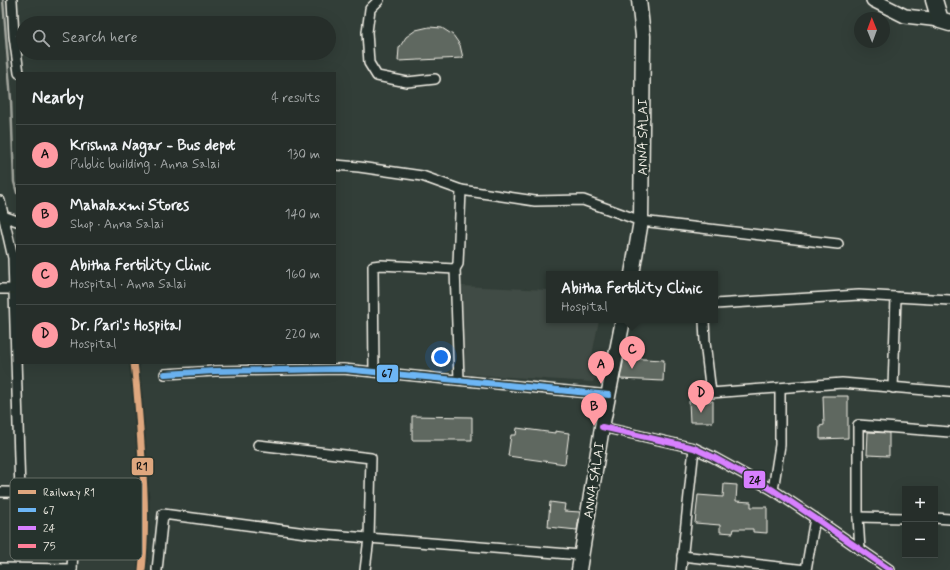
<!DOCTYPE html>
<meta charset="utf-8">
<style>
body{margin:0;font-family:Mynerve,sans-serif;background:#2e3632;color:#f1f3f6}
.controls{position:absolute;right:12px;bottom:12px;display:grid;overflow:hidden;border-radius:0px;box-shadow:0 4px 16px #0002}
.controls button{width:36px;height:36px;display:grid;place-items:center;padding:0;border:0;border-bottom:1px solid #424a47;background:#262e2a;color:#f1f3f6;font:20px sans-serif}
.compass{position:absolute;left:854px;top:12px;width:36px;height:36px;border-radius:50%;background:#262e2a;box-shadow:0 4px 16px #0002;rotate:359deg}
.you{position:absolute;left:441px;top:357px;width:14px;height:14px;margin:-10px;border:3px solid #fff;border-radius:50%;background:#1a73e8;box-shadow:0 0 0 6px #1a73e833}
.badge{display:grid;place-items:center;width:26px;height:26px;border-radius:50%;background:#ff9aa2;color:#111;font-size:13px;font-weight:700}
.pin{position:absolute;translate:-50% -33px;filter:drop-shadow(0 1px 2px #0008)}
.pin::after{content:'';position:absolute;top:21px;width:14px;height:12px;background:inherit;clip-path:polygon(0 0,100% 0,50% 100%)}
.popup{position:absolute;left:546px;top:271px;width:172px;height:52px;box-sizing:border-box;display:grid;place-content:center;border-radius:0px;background:#262e2a;filter:drop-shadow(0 1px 3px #0005);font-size:13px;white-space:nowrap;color:#a4a8a8}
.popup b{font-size:15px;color:#f1f3f6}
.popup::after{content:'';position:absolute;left:50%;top:100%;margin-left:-8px;border:8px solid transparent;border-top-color:#262e2a}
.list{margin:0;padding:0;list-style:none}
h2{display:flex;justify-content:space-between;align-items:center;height:52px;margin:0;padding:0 16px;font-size:17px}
h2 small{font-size:13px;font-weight:400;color:#a4a8a8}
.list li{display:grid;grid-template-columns:26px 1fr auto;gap:12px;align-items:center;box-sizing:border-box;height:60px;padding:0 16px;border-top:1px solid #424a47}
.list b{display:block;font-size:15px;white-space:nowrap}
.list p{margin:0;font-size:13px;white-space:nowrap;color:#a4a8a8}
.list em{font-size:13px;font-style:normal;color:#a4a8a8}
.icon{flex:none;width:22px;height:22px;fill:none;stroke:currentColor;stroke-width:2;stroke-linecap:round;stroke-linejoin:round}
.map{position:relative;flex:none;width:950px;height:570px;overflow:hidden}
.search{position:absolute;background:#262e2a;box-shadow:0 4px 16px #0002;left:16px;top:16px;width:320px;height:44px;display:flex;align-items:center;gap:10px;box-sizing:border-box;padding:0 14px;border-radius:22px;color:#a4a8a8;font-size:15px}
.panel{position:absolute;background:#262e2a;box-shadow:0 4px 16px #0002;left:16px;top:72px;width:320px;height:292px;border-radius:0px}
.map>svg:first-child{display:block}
</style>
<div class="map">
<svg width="950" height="570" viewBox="0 0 950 570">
<rect width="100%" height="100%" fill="#323e38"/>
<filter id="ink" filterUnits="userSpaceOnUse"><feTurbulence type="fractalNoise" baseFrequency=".025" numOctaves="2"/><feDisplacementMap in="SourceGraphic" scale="8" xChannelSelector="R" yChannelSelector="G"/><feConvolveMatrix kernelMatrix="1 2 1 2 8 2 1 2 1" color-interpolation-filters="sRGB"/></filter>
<g filter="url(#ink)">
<path fill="#404b44" d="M460 286 549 290V320H599L590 365 591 370 604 369 603 380 594 379 593 382 464 374Z"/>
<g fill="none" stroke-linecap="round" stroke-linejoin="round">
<path stroke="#a6a9a1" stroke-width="2.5" d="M3 0 11 100 14 182 17 193"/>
</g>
<g fill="#5f6861" stroke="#f4f1e8">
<path d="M429 27 442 28 453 35 460 45 463 58 398 61 399 48 406 37 416 30Z"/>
<path d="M624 358 664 360 663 381 620 379Z"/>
<path d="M823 396H848V438L820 439V426L824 425Z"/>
<path d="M689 401H713V422H690Z"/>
<path d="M412 416 472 417V440H412Z"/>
<path d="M517 428 555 433V431L569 433 565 464 508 456 511 435H516Z"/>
<path d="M868 432 889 433V456L867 455Z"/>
<path d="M724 484 737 485 736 501 751 502V507H767V533L753 532V529H734L733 533 720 532V525L695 523 698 495 723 497Z"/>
<path d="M550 502 565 504 564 511 580 512 577 530 548 527Z"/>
</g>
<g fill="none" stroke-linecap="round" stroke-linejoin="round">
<defs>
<g id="street">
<path d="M12 0 14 36 19 73"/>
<path d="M379 0 370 9 367 32 369 63 377 76 407 82 435 79"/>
<path d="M335 165 359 167 422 176 461 190 458 264 455 269 459 380"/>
<path d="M461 190 535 201 583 200 641 221 838 244"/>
<path d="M0 201 13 258 20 492"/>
<path d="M3 216 17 221"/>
<path d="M0 289H14"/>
<path d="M715 304 859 295 950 300"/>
<path d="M704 320 705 342 711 393 842 383 950 392"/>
<path d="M374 372 373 266 381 265 455 269"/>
<path d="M165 374 215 371 343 369 609 395"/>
<path d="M893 388 896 297"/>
<path d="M602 427 694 448 713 457 773 490 815 518 890 570"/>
<path d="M258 445 371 458 369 538 365 570"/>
<path d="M773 490 780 445V388"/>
<path d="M0 492 64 493 71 492 73 549 72 570"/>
<path d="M71 492 120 491"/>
<path d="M858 517 905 518"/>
<path d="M935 518 950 519"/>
<path d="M860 550 858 517V425L950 432"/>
<path d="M682 556 806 570"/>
<path d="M0 568 72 569"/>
<path d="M157 570 163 514 306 533 581 555"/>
<path d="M681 570 694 448"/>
<path d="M806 570 815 518"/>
</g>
<path id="secondary" d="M873 0 905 16 940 20"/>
<g id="primary">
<path d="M632 274 641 221 643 36 639 0"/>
<path d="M579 570 602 427 623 320"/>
</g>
<path id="highway" d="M934 0 940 20 950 23"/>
</defs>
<use href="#street" stroke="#f4f1e8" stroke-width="12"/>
<use href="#secondary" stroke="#f4f1e8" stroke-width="16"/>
<use href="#primary" stroke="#f4f1e8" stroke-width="17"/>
<use href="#highway" stroke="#f4f1e8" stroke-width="19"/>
<use href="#street" stroke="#26332d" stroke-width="9"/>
<use href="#secondary" stroke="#26332d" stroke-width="13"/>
<use href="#primary" stroke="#26332d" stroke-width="14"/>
<use href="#highway" stroke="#26332d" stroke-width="16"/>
<defs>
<path id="bus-1" d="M165 374 215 371 343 369 609 395"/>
<path id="bus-2" d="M602 427 694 448 713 457 773 490 815 518 890 570"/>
</defs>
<use href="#bus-1" stroke="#26332d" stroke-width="9"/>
<use href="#bus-2" stroke="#26332d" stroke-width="9"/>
<use href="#bus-1" stroke="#6db6f5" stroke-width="6"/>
<use href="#bus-2" stroke="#d880ff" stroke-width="6"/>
<defs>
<path id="rail-1" d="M134 363C138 395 140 428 142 460 145 497 146 533 142 570"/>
</defs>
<use href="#rail-1" stroke="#26332d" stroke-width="10"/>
<use href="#rail-1" stroke="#dfa77e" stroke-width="7"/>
</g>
</g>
<g text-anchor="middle" stroke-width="4" stroke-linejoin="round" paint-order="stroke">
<g font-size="13" fill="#f4f1e8" stroke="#26332d">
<text transform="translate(642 137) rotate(-90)" y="5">ANNA SALAI</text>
<text transform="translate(593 480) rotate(-81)" y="5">ANNA SALAI</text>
</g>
</g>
<rect x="10" y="478" width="132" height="82" rx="6" fill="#26332d" stroke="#646c65" stroke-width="1"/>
<rect x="18" y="490" width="18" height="4" fill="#dfa77e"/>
<rect x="18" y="508" width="18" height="4" fill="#6db6f5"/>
<rect x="18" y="526" width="18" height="4" fill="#d880ff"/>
<rect x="18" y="544" width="18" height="4" fill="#ff8098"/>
<g font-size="11" fill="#f4f1e8">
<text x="43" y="496">Railway R1</text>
<text x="43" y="514">67</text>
<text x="43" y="532">24</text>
<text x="43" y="550">75</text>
</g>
<g stroke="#26332d" stroke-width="1.5">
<rect x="376" y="364" width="23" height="19" rx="4" fill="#6db6f5"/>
<rect x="131" y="457" width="23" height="19" rx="4" fill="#dfa77e"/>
<rect x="743" y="470" width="23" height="19" rx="4" fill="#d880ff"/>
</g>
<g font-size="11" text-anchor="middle" font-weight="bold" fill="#111">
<text x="387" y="377">67</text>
<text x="142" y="470">R1</text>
<text x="755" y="484">24</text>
</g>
</svg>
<div class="controls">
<button>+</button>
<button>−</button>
</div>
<svg class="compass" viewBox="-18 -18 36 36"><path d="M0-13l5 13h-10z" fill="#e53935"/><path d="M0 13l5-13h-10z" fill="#a4a8a8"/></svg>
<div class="you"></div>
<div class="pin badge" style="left:601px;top:384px">A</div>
<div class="pin badge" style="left:594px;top:426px">B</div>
<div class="pin badge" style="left:632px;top:369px">C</div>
<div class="popup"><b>Abitha Fertility Clinic</b>Hospital</div>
<div class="pin badge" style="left:701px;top:413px">D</div>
<div class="search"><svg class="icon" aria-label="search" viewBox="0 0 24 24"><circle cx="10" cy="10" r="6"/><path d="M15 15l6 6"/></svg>Search here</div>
<section class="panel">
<h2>Nearby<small>4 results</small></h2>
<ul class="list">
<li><span class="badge">A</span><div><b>Krishna Nagar - Bus depot</b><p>Public building · Anna Salai</p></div><em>130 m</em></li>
<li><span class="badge">B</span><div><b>Mahalaxmi Stores</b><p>Shop · Anna Salai</p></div><em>140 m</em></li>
<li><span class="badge">C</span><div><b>Abitha Fertility Clinic</b><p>Hospital · Anna Salai</p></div><em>160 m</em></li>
<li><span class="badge">D</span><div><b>Dr. Pari's Hospital</b><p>Hospital</p></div><em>220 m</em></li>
</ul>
</section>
</div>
